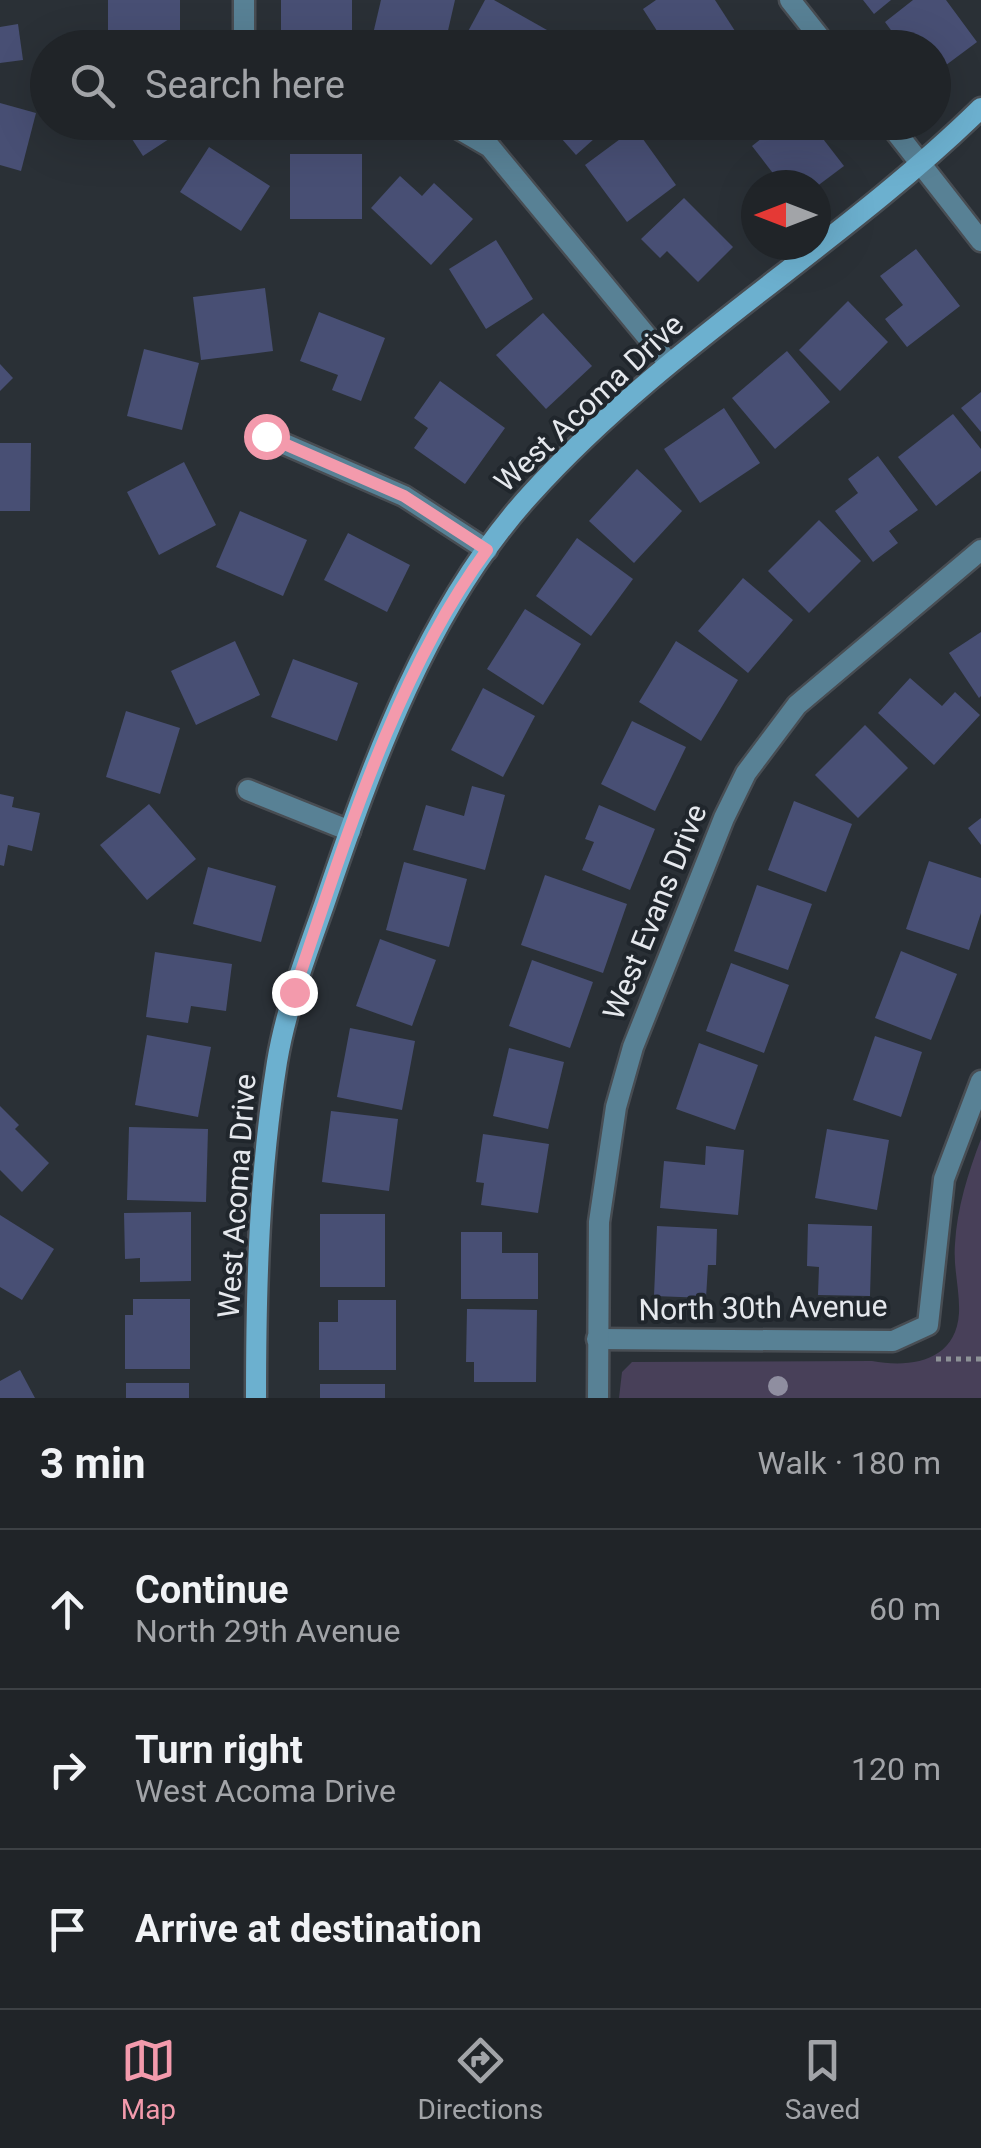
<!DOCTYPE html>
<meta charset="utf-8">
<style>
body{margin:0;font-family:Roboto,sans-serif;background:#2d3034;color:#f1f3f6}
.compass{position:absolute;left:741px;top:170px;width:90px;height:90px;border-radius:50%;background:#202428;box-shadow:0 10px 40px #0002;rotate:270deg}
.stop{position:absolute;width:30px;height:30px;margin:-22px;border:8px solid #f39aac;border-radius:50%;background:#fff}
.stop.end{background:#f39aac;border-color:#fff;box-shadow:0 2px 10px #0008}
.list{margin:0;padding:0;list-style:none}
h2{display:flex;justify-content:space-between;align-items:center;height:130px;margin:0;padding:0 40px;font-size:42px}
h2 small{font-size:32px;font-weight:400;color:#a2a4a8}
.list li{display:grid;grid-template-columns:65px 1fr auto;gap:30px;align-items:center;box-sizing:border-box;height:160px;padding:0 40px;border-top:2px solid #3d4145}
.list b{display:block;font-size:38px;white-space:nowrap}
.list p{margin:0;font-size:32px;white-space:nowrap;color:#a2a4a8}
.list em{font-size:32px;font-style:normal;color:#a2a4a8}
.icon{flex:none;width:55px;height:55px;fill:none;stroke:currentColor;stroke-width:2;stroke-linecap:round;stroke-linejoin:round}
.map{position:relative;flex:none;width:981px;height:1398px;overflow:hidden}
.search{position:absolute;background:#202428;box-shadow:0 10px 40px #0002;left:30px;right:30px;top:30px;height:110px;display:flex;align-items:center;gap:25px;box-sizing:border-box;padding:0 35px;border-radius:55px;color:#a2a4a8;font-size:38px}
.sheet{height:610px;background:#202428}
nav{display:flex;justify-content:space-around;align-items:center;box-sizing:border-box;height:140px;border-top:2px solid #3d4145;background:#202428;font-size:28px;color:#a2a4a8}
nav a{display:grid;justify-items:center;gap:5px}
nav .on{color:#f39aac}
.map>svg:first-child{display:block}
</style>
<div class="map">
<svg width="981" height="1398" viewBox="0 0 981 1398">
<rect width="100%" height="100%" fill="#2a3036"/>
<path fill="#484059" d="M981 1139V1398H619L622 1372 632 1362 872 1361C910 1368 956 1362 959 1313 960 1290 953 1268 955 1244 957 1208 968 1173 981 1139Z"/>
<g fill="#484f74">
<rect x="108" y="0" width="72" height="44"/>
<rect x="281" y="0" width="71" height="33"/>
<path d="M381 0H455L444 48 373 34Z"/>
<path d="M485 0H494L547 30 538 48H459Z"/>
<path d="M656 0H715L735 31 711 48H668L643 9Z"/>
<path d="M863 0H891L874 14Z"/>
<path d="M913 0H946L977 42 934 74V48H904L885 22Z"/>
<path d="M18 24 23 60 0 63V27Z"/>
<path d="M0 103 36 113 21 171 0 165Z"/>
<path d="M121 122H195L143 156Z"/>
<path d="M547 122H613L576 155Z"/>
<path d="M782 122H810L844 166 816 187 782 185 752 146Z"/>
<path d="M635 128 676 185 627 222 585 165Z"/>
<path d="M209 147 270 186 241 231 180 192Z"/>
<rect x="290" y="154" width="72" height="65"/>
<path d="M400 176 422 196 434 183 473 219 431 265 371 208Z"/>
<path d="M684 198 733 247 698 282 667 251 660 258 641 239Z"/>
<path d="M496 240 533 299 486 329 449 269Z"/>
<path d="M916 249 960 306 907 347 885 319 903 305 880 276Z"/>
<path d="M265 288 273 351 201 360 193 297Z"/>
<path d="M848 301 888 342 840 391 799 350Z"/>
<path d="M319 312 385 338 361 401 332 390 338 375 300 361Z"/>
<path d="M543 313 592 366 546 409 496 355Z"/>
<path d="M144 349 199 363 182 430 127 416Z"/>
<path d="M787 351 830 402 775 449 732 398Z"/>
<path d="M0 364 13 378 0 391Z"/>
<path d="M440 381 505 428 465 484 414 448 428 428 414 418Z"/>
<path d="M981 392V432L961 408Z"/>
<path d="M724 408 760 463 700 503 664 449Z"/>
<path d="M953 414 981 449V471L936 506 898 457Z"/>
<path d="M0 443H31L30 511H0Z"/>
<path d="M878 456 918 510 889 531 898 543 873 562 835 511 858 493 848 479Z"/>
<path d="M184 462 216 525 159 555 127 492Z"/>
<path d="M637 469 682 511 634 563 589 521Z"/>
<path d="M240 511 307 540 283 596 216 567Z"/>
<path d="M819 520 861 561 809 613 768 571Z"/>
<path d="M348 533 410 565 387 612 324 580Z"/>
<path d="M577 538 633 579 591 636 536 596Z"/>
<path d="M743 578 793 620 748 673 698 631Z"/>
<path d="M525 609 581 644 543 705 487 669Z"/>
<path d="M981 632V696L979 698 949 653Z"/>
<path d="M235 641 260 695 196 725 171 671Z"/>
<path d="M676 641 738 680 701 741 639 702Z"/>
<path d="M293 659 358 683 337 741 271 717Z"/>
<path d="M910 678 942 706 955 692 980 715 934 765 878 713Z"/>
<path d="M483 688 535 716 503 777 451 750Z"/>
<path d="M126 711 180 728 160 794 106 777Z"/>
<path d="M632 721 686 747 655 811 601 784Z"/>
<path d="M865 725 908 768 858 818 815 775Z"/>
<path d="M472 786 505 795 485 870 413 850 426 805 464 816Z"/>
<path d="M0 794 14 797 12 807 40 813 32 851 8 845 4 866 0 865Z"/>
<path d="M794 801 852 824 826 892 768 870Z"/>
<path d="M149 804 196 859 147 900 100 845Z"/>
<path d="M599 805 655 829 630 890 582 870 594 842 585 839Z"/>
<path d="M981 818V845L968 828Z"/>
<path d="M929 861 981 878V913L969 950 906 929Z"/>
<path d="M404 862 467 879 449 947 386 930Z"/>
<path d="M208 867 276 886 261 942 193 924Z"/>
<path d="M545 875 627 904 603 973 521 945Z"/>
<path d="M757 885 812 904 788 970 734 951Z"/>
<path d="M380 939 436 960 412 1026 356 1006Z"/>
<path d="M901 951 957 974 931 1040 875 1018Z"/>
<path d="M155 952 232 964 226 1011 191 1006 188 1023 146 1017Z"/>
<path d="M532 960 593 982 570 1048 509 1026Z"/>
<path d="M731 963 789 985 764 1053 706 1031Z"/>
<path d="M350 1028 415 1041 402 1110 337 1097Z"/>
<path d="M147 1035 211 1047 198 1117 135 1105Z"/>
<path d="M875 1036 922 1052 901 1117 853 1100Z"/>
<path d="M699 1043 758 1065 735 1130 676 1109Z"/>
<path d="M509 1048 564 1062 548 1129 493 1116Z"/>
<path d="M0 1106 19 1125 15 1129 49 1163 22 1192 0 1170Z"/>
<path d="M331 1111 398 1119 389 1191 322 1182Z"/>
<path d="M129 1127 208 1129 206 1202 127 1200Z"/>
<path d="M827 1129 889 1140 877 1210 815 1198Z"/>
<path d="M483 1134 549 1144 538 1213 481 1205 484 1183 476 1182Z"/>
<path d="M706 1146 744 1150 738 1215 660 1208 664 1161 705 1165Z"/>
<path d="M191 1212V1281L140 1282V1258L125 1259 124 1213Z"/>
<rect x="320" y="1214" width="65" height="73"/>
<path d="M0 1215 54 1249 22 1300 0 1287Z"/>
<path d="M808 1224 872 1226 870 1296 818 1295 819 1267 807 1266Z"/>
<path d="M657 1226 717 1229 716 1265H708L706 1298 654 1296Z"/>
<path d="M461 1232H502V1253H538V1299H461Z"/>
<path d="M133 1299H190V1369H125V1315H133Z"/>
<path d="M338 1300H396V1370H319V1322H338Z"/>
<path d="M467 1309 537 1310 536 1382H474V1362H466Z"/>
<path d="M20 1370 35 1398H0V1381Z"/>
<rect x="126" y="1383" width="63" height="15"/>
<rect x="320" y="1384" width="65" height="14"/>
</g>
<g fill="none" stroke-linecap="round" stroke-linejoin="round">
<defs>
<g id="street">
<path d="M244 0V48"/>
<path d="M790 0 828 48"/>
<path d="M447 122 490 147 668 362"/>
<path d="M888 122 981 241"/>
<path d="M266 436 404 496 487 550"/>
<path d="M248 790 350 831"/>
<path d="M597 1339 893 1341 928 1325 944 1179 981 1081"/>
<path d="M598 1398 599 1222 616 1107 633 1047 724 818 746 773 797 705 981 550"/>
</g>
<path id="secondary" d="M256 1398C256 1285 259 1174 277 1062 286 1008 306 956 324 905 372 763 428 607 530 495 664 346 839 247 981 108"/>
</defs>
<use href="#street" stroke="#484d53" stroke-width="25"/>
<use href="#secondary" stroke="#484d53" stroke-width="25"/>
<path stroke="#8d9297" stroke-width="5" stroke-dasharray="5 5" stroke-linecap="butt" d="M936 1359H981"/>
<use href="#street" stroke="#588195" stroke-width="20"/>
<use href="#secondary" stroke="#6cb0cf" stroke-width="20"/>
</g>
<circle fill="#8f8ea0" cx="778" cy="1386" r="10"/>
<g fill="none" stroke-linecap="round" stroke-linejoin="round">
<path stroke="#f39aac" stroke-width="12" d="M266 436 404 496 487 550C393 678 345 843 294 992"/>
</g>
<g text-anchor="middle" stroke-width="8" stroke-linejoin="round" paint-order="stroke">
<g font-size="30" fill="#e5e8ed" stroke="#20262c">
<text transform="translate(589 403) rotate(-43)" y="10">West Acoma Drive</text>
<text transform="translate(655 912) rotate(-68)" y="10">West Evans Drive</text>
<text transform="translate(237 1196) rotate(-86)" y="10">West Acoma Drive</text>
<text transform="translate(763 1308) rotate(-1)" y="10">North 30th Avenue</text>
</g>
</g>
</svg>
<svg class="compass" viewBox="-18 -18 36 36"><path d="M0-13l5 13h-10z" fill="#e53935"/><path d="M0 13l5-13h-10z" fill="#a2a4a8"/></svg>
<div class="stop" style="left:266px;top:436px"></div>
<div class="stop end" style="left:294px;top:992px"></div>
<div class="search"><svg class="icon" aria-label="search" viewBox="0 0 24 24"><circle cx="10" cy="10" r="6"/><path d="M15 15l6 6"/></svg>Search here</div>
</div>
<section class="sheet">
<h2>3 min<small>Walk · 180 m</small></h2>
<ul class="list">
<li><svg class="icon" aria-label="ahead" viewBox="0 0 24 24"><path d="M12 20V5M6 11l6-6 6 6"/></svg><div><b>Continue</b><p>North 29th Avenue</p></div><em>60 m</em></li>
<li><svg class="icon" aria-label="right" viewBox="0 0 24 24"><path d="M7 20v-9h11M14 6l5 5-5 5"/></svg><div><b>Turn right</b><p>West Acoma Drive</p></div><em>120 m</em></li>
<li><svg class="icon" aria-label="arrive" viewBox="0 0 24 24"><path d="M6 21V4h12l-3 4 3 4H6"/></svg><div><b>Arrive at destination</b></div></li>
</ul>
</section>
<nav>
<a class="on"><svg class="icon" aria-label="map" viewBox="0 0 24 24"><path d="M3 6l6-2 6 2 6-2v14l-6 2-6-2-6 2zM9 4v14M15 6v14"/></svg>Map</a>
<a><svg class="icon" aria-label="directions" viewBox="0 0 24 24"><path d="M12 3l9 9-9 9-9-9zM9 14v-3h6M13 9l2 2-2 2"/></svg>Directions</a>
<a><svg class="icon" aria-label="saved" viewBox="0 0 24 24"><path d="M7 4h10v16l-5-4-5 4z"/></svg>Saved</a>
</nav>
